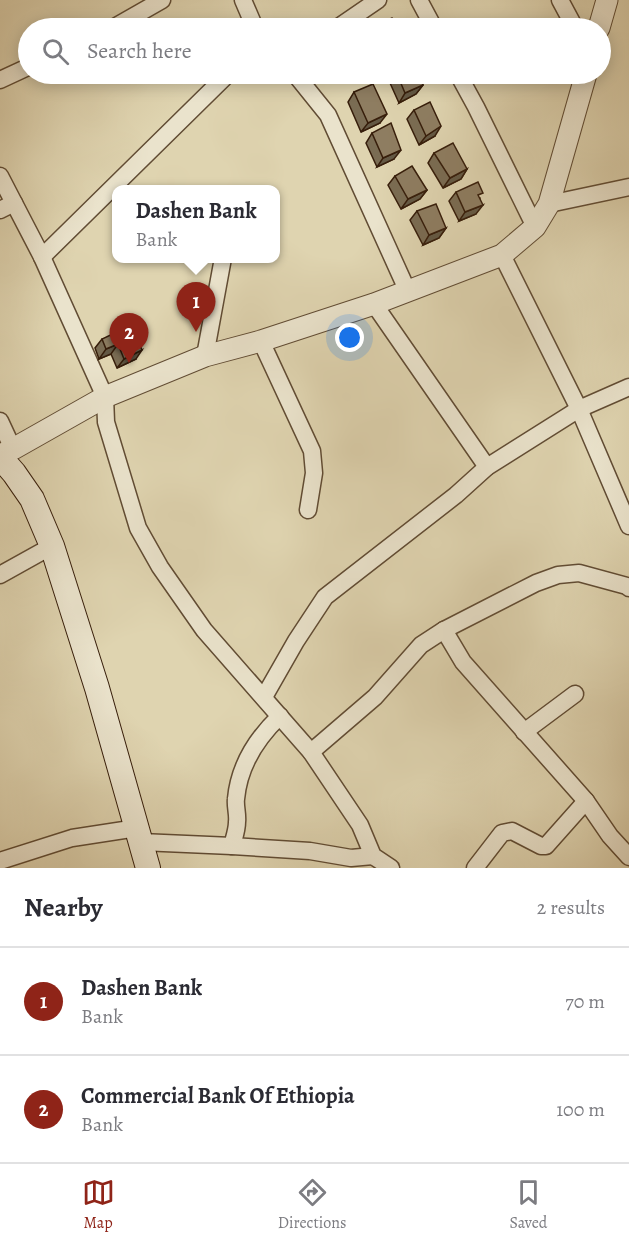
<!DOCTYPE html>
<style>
body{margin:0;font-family:Alegreya,serif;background:#f7f7f7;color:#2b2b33}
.you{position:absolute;left:350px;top:338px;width:21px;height:21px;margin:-15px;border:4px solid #fff;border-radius:50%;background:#1a73e8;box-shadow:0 0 0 9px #1a73e833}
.badge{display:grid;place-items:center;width:39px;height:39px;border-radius:50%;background:#8f2418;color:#fff;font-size:20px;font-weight:700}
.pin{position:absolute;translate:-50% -50px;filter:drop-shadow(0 2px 3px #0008)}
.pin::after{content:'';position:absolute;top:32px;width:21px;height:18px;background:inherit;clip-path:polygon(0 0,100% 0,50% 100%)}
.popup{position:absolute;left:112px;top:185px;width:168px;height:78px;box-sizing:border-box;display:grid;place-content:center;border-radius:12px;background:#fff;filter:drop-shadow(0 2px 4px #0005);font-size:20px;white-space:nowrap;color:#7c7c81}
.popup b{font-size:22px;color:#2b2b33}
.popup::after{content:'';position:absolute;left:50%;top:100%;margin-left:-12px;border:12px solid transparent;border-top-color:#fff}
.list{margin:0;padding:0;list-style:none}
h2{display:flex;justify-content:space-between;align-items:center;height:78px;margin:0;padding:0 24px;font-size:26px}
h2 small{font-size:20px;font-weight:400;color:#7c7c81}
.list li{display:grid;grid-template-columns:39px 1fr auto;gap:18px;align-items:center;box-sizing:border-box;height:108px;padding:0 24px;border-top:2px solid #e1e1e2}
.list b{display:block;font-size:22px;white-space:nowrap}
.list p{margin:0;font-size:20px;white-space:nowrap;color:#7c7c81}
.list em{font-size:20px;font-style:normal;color:#7c7c81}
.icon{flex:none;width:33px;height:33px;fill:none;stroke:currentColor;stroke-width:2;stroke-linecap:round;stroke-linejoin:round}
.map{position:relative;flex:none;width:629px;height:868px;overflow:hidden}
.search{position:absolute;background:#fff;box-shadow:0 3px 15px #0003;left:18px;right:18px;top:18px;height:66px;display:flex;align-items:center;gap:15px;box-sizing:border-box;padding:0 21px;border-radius:33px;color:#7c7c81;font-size:22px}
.sheet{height:294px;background:#fff}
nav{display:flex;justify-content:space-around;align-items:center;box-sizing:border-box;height:84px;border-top:2px solid #e1e1e2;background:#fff;font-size:16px;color:#7c7c81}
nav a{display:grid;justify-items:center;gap:3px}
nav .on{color:#8f2418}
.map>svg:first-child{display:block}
</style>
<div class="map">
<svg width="629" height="868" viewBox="0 0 629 868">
<rect width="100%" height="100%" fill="#dfd4b0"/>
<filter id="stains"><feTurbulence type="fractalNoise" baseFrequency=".00333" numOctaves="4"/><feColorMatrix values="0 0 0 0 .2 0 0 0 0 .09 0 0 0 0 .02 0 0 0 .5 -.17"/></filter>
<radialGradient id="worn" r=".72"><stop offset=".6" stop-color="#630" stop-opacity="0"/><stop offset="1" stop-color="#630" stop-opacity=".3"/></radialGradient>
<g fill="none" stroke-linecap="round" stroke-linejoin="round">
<defs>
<g id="minor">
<path d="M243 0 255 28"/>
<path d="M419 0 434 28"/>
<path d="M560 0 575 28"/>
<path d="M113 28 162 0"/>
<path d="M337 28 378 0"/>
<path d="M295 74 328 115 408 292"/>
<path d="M458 74 476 107 535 227"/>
<path d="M0 80 28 67"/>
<path d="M0 176 42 257 105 397 106 422 138 528 160 567 204 630 311 752 360 825 373 856 391 868"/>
<path d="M549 204 629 187"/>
<path d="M0 210 14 203"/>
<path d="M502 255 579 409 629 526"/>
<path d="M42 257 228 74"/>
<path d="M374 304 487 467"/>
<path d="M261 341 312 451 314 473 308 510"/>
<path d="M205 356 223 258"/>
<path d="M0 421 13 449"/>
<path d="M0 575 52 546"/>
<path d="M444 630 463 662 586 801 610 836 629 857"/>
<path d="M264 697 296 641 325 597 456 495 487 467 579 409 629 387"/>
<path d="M524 732 575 694"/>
<path d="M311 752 375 697 421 645 444 630 536 583 558 575 579 573 627 586 629 588"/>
<path d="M141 842 232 846 310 851 351 858 373 856"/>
<path d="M232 846C234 838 237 830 237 822 238 814 235 806 236 799 239 766 257 738 280 716"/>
<path d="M0 861 72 838 137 828"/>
<path d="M475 868 502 833 512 831 541 846H546L586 801"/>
</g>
<g id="tertiary">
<path d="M599 28 607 0"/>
<path d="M0 455 13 449 105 397 205 356 261 341 374 304 502 255 535 227 549 204 586 74"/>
</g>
<path id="secondary" d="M0 457 14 473 32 499 52 546 97 688 148 868"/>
</defs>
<use href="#minor" stroke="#614c34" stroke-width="19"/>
<use href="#tertiary" stroke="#614c34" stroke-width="23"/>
<use href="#secondary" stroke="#371e0b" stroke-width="26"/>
<use href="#minor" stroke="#eae3cc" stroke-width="16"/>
<use href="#tertiary" stroke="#eae3cc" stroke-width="21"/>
<use href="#secondary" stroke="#eae3cc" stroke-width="24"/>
</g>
<g fill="#7a6c53" stroke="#371e0b" stroke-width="1.5">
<path d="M333 74H358L337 83Z"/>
<path d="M386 74H425L419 77 423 85 416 94 399 103Z"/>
<path d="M354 92 380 123 361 132 348 102Z"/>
<path d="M414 110 435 136 419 145 407 119Z"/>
<path d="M372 133 394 159 377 167 366 143Z"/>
<path d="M434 153 467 169 461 179 443 188 428 163Z"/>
<path d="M395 176 427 190 420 199 401 209 388 185Z"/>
<path d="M456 192 480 198 476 214 459 221 449 201Z"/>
<path d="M417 211 446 228 439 238 423 245 410 220Z"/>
<path d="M102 339 129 341 136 359 117 368 111 354 99 359 95 348Z"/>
</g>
<g fill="#635844" stroke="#371e0b" stroke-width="1.5">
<path d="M344 74H358L337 83Z"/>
<path d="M418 74H425L412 82Z"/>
<path d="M423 85 416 94 399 103 405 93Z"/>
<path d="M387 114 380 123 361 132 368 123Z"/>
<path d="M441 126 435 136 419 145 426 136Z"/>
<path d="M401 150 394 159 377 167 383 158Z"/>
<path d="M467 169 461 179 443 188 450 178Z"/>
<path d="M427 190 420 199 401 209 408 199Z"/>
<path d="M483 205 476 214 459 221 465 212Z"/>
<path d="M446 228 439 238 423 245 429 235Z"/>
<path d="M118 344 111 354 99 359 106 349Z"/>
<path d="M142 350 136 359 117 368 124 359Z"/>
</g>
<g fill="#8e7d61" stroke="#371e0b" stroke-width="1.5">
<path d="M392 18 396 28H373V27Z"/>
<path d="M397 74H417L423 85 405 93Z"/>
<path d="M373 84 387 114 368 123 354 92Z"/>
<path d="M430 102 441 126 426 136 414 110Z"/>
<path d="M391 123 401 150 383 158 372 133Z"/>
<path d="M453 143 467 169 450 178 434 153Z"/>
<path d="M412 166 427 190 408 199 395 176Z"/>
<path d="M478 182 483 193 478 195 483 205 465 212 456 192Z"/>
<path d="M436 204 446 228 429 235 417 211Z"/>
<path d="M123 329 129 341 136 336 142 350 124 359 118 344 106 349 102 339Z"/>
</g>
<rect width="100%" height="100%" filter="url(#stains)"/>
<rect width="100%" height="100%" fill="url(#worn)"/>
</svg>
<div class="you"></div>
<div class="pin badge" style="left:196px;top:332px">1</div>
<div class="popup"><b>Dashen Bank</b>Bank</div>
<div class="pin badge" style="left:129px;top:363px">2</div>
<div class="search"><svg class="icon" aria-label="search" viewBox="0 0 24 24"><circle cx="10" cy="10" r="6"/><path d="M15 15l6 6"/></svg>Search here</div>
</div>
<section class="sheet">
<h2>Nearby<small>2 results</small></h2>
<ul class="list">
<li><span class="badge">1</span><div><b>Dashen Bank</b><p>Bank</p></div><em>70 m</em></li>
<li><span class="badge">2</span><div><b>Commercial Bank Of Ethiopia</b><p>Bank</p></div><em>100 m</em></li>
</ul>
</section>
<nav>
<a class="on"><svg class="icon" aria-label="map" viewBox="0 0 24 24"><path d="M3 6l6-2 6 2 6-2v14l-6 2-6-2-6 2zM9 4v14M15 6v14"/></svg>Map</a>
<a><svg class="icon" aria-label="directions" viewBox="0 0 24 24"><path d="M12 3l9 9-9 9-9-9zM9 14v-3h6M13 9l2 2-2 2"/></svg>Directions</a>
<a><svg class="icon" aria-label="saved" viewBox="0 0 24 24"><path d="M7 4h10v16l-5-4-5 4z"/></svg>Saved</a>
</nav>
